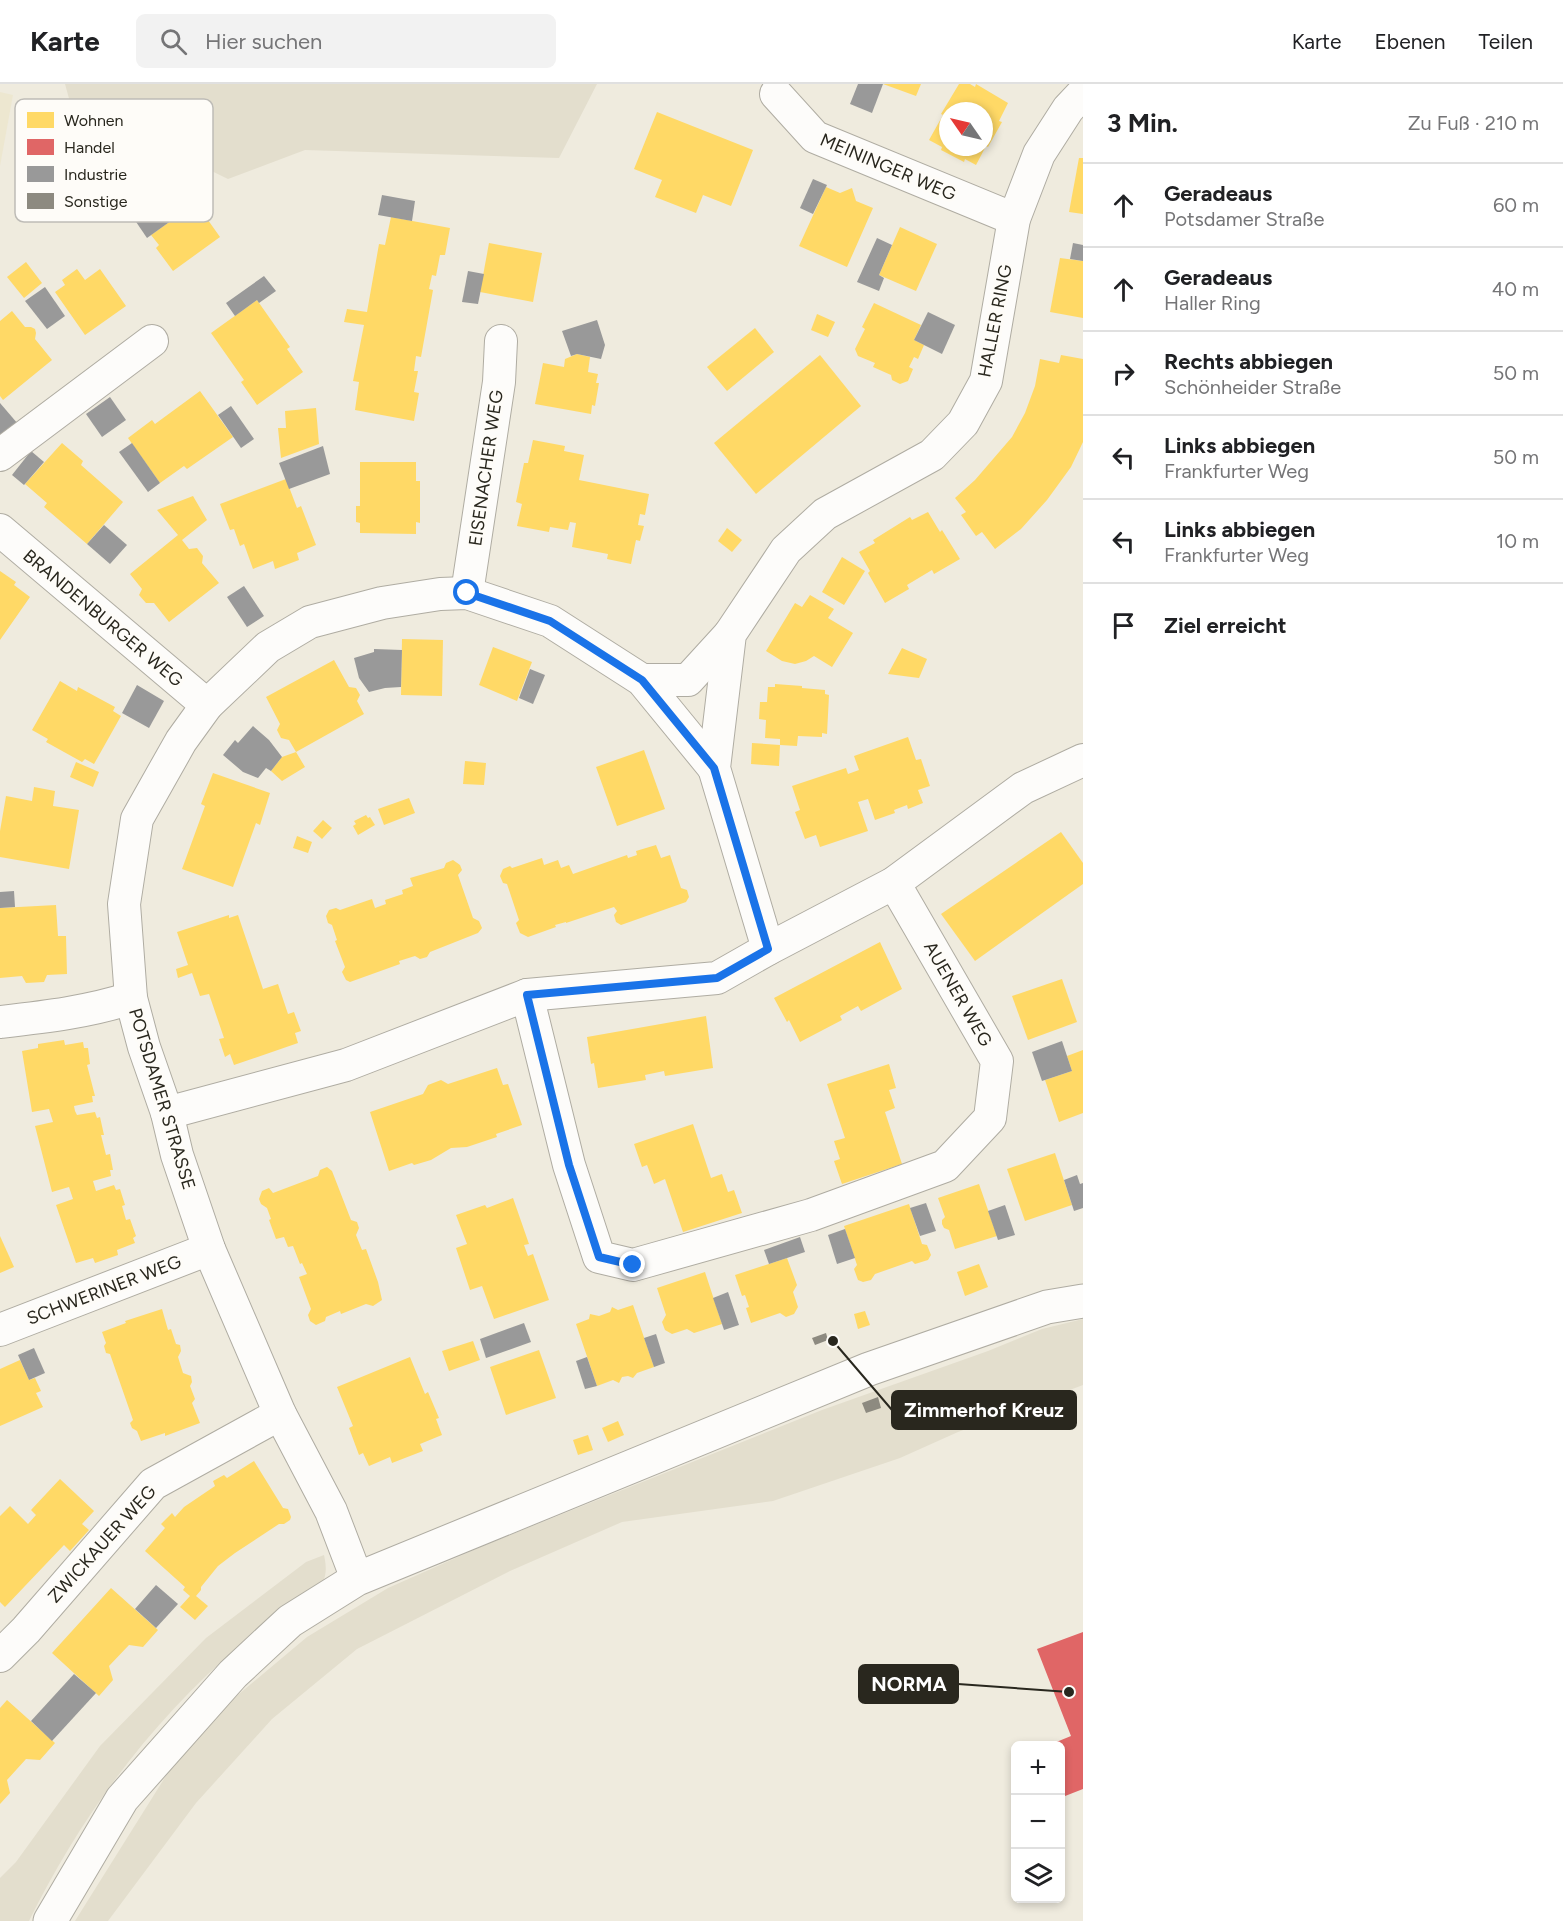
<!DOCTYPE html>
<html lang="de">
<meta charset="utf-8">
<style>
body{margin:0;font-family:Figtree,sans-serif;background:#f2f2f2;color:#202124}
.controls{position:absolute;right:18px;bottom:18px;display:grid;overflow:hidden;border-radius:9px;box-shadow:0 3px 9px #0003}
.controls button{width:54px;height:54px;display:grid;place-items:center;padding:0;border:0;border-bottom:2px solid #e0e0e0;background:#fff;color:#202124;font:30px sans-serif}
.compass{position:absolute;left:939px;top:18px;width:54px;height:54px;border-radius:50%;background:#fff;box-shadow:0 3px 9px #0003;rotate:304deg}
.stop{position:absolute;width:18px;height:18px;margin:-14px;border:4px solid #1a73e8;border-radius:50%;background:#fff}
.stop.end{background:#1a73e8;border-color:#fff;box-shadow:0 2px 6px #0008}
.list{margin:0;padding:0;list-style:none}
h2{display:flex;justify-content:space-between;align-items:center;height:78px;margin:0;padding:0 24px;font-size:26px}
h2 small{font-size:20px;font-weight:400;color:#757577}
.list li{display:grid;grid-template-columns:39px 1fr auto;gap:18px;align-items:center;box-sizing:border-box;height:84px;padding:0 24px;border-top:2px solid #e0e0e0}
.list b{display:block;font-size:22px;white-space:nowrap}
.list p{margin:0;font-size:20px;white-space:nowrap;color:#757577}
.list em{font-size:20px;font-style:normal;color:#757577}
.icon{flex:none;width:33px;height:33px;fill:none;stroke:currentColor;stroke-width:2;stroke-linecap:round;stroke-linejoin:round}
.map{position:relative;flex:none;width:1083px;height:1837px;overflow:hidden}
header{display:flex;align-items:center;gap:36px;box-sizing:border-box;height:84px;padding:0 30px;background:#fff;border-bottom:2px solid #e0e0e0}
header strong{font-size:28px}
nav{display:flex;gap:33px;margin-inline-start:auto;font-size:21px}
.search{width:420px;height:54px;background:#f2f2f2;display:flex;align-items:center;gap:15px;box-sizing:border-box;padding:0 21px;border-radius:9px;color:#757577;font-size:22px}
main{display:flex}
aside{flex:1;background:#fff}
.map>svg:first-child{display:block}
</style>
<header>
<strong>Karte</strong>
<div class="search"><svg class="icon" aria-label="search" viewBox="0 0 24 24"><circle cx="10" cy="10" r="6"/><path d="M15 15l6 6"/></svg>Hier suchen</div>
<nav><a>Karte</a><a>Ebenen</a><a>Teilen</a></nav>
</header>
<main>
<div class="map">
<svg width="1083" height="1837" viewBox="0 0 1083 1837">
<rect width="100%" height="100%" fill="#efebde"/>
<path fill="#ede7d0" d="M0 8 13 11 0 82Z"/>
<g fill="#e3decd">
<path d="M65 0H597L559 74 305 66 228 95 70 18Z"/>
<path d="M1083 1235V1301L958 1348 900 1374 773 1417 622 1438 510 1487 357 1565 272 1635 196 1719 108 1837H75L169 1687 233 1615 307 1553 388 1504 485 1461 822 1326 988 1267 1042 1245Z"/>
<path d="M324 1471C326 1480 327 1489 323 1498 320 1504 311 1509 305 1513 285 1528 263 1543 243 1559 153 1634 80 1733 29 1837H0V1794L16 1778 100 1662 206 1554 306 1478Z"/>
</g>
<g fill="#ffd966" fill-rule="evenodd">
<path d="M883 0H921L916 12Z"/>
<path d="M959 0H970L975 3 976 0 1008 19 999 37 1002 38 988 63 986 62 976 81 965 75 964 78 941 66 942 63 929 56 943 31 941 30ZM948 27H984V63H948Z"/>
<path d="M657 28 753 66 731 122 703 111 696 129 655 113 662 96 634 85Z"/>
<path d="M1079 74H1083V130L1069 128Z"/>
<path d="M826 103 840 109 852 104 856 117 873 124 847 183 799 162Z"/>
<path d="M183 111 198 133 203 129 220 153 173 187 156 164 159 161 151 151 175 134 167 122Z"/>
<path d="M391 133 450 144 445 171H440L436 192 432 191 429 205 433 206 421 273 416 272 414 287H418L414 308 419 309 414 337 355 326 359 298 353 297 364 241 344 238 347 225 367 228 379 160 385 161Z"/>
<path d="M900 143 937 160 916 207 879 191Z"/>
<path d="M489 159 542 169 533 218 480 208Z"/>
<path d="M1060 174 1083 177V234L1050 228Z"/>
<path d="M26 178 42 199 24 214 7 193Z"/>
<path d="M77 185 85 196 100 185 126 222 85 251 55 208 65 201 62 196Z"/>
<path d="M257 216 290 263 287 265 303 288 257 321 241 298 244 296 211 249Z"/>
<path d="M874 219 921 241 914 256 924 261 918 275 914 273 909 283 913 285 908 297 900 300 892 296 891 291 873 283 875 279 858 272 855 265 865 245 862 243Z"/>
<path d="M12 227 25 243H31L35 245 36 249 35 255 52 276 3 316 0 312V237Z"/>
<path d="M817 230 835 238 828 253 811 246Z"/>
<path d="M755 244 774 268 727 307 707 283Z"/>
<path d="M577 270 590 273 588 288 598 290 596 299H599L595 322 592 321 591 330 535 320 543 279 564 283 565 275Z"/>
<path d="M820 271 861 322 756 410 714 359Z"/>
<path d="M1061 271 1083 275V358L1071 383 1047 416 1021 445 995 465 982 448 976 452 961 431 966 428 955 414 975 396 1012 353 1025 329 1035 302 1040 275 1059 279Z"/>
<path d="M200 307 233 353 187 385 184 382 160 399 128 354 152 336 155 340Z"/>
<path d="M316 324 319 360 281 374 278 344H286L285 327Z"/>
<path d="M533 356 565 362 564 367 584 371 579 396 649 410 645 431 640 430 638 441 644 442 640 457 636 456 631 480 607 475 608 470 572 463 576 439 570 438 568 446 550 443 549 448 517 442 522 420 516 418 524 379H528Z"/>
<path d="M62 359 83 377 81 381 123 418 87 460 44 423 47 419 25 400Z"/>
<path d="M360 378H416V397H420V439L416 438V450L360 449V439L356 438V422H360Z"/>
<path d="M286 395 297 424 301 422 316 461 297 469 299 476 275 485 273 477 253 485 244 460 240 462 234 445 230 446 220 420Z"/>
<path d="M193 412 207 436 182 456 189 465 197 464 203 472 202 479 219 499 169 538 154 519H146L139 511 142 505 130 490 178 451 157 426Z"/>
<path d="M928 428 940 448 942 446 960 475 934 490 932 486 907 501 909 505 885 519 868 489 870 487 859 468 875 459 873 456 910 433 912 436Z"/>
<path d="M727 444 742 456 732 468 718 457Z"/>
<path d="M842 473 865 487 844 521 822 508Z"/>
<path d="M0 487 16 498 14 501 30 513 0 556Z"/>
<path d="M810 511 834 525 828 534 853 549 832 583 814 572 806 577 795 580 782 577 766 567 795 519 802 523Z"/>
<path d="M402 555 443 556 442 612 401 611Z"/>
<path d="M493 563 532 578 517 617 479 601Z"/>
<path d="M902 564 927 575 919 594 888 590Z"/>
<path d="M334 576 349 603 356 604 360 611 357 617 364 630 296 668 305 683 282 697 271 687 282 673 296 668 289 656 281 654 277 646 280 640 266 613Z"/>
<path d="M60 597 77 607 78 603 115 623 113 627 121 632 94 680 85 675 82 678 46 658 48 655 32 646Z"/>
<path d="M775 600 802 602V604L825 606V610L829 611 827 650 822 649V653L798 652 797 662 780 661V655L765 654 766 636 759 635 760 618H767L768 603H775Z"/>
<path d="M908 653 916 676 921 675 930 702 918 706 923 719 908 725 907 721 894 726 895 729 875 736 868 715 858 718 868 747 820 763 816 751 805 755 795 728 800 726 792 702 846 684 848 690 859 686 854 672Z"/>
<path d="M752 659 780 661 779 682 751 680Z"/>
<path d="M644 666 665 725 617 742 596 683Z"/>
<path d="M465 677 486 679 484 701 463 700Z"/>
<path d="M76 678 99 688 93 703 70 693Z"/>
<path d="M213 689 270 709 260 741 256 739 233 803 182 785 205 722 201 720Z"/>
<path d="M34 703 55 707 53 722 79 726 69 785 0 773V747L6 712 32 717Z"/>
<path d="M409 714 415 729 384 741 378 725Z"/>
<path d="M366 731 368 734 370 733 375 741 358 751 353 742 356 740 354 737Z"/>
<path d="M323 736 332 744 322 755 313 747Z"/>
<path d="M1061 748 1083 779V800L975 877 941 830Z"/>
<path d="M297 752 312 758 308 769 293 764Z"/>
<path d="M656 761 661 774 670 771 681 804 687 806 689 813 686 818 621 841 616 838 614 831 617 827 614 823 566 839V838L555 841 556 843 528 853 520 849 516 839 519 836 507 800 503 799 500 792 503 785 510 782 512 784 542 774 544 781 558 776 561 784 569 781 573 790 627 771 628 774 637 771 636 767Z"/>
<path d="M453 776 460 781 462 786 458 791 473 834 479 837 482 844 478 849 430 868 427 873 420 875 415 872 399 877 400 880 350 898 346 896 342 888 345 883 335 857 337 856 332 841 328 839 326 832 329 826 336 824 340 826 372 815 375 824 386 820 385 816 403 810 402 806 413 802 410 794 444 784 446 779Z"/>
<path d="M56 821 58 852H66L67 890 47 891 44 898 26 899 22 892 0 894V824Z"/>
<path d="M229 831V834L238 831 263 905 278 900 288 930 294 928 301 947 295 949 298 959 234 981 230 970 225 973 219 955 224 954 209 910 200 912 192 889 178 894 176 885 188 881 177 848Z"/>
<path d="M880 858 902 905 861 927 858 922 840 932 842 936 800 958 789 936 787 938 774 914Z"/>
<path d="M1062 895 1077 938 1028 956 1012 912Z"/>
<path d="M706 932 713 984 665 992 664 987 645 991 646 996 598 1004 594 979 591 980 587 953Z"/>
<path d="M64 956 65 961 83 958 84 964H88L90 980 87 981 95 1012H92L93 1018 74 1022 75 1027 77 1031 95 1028 97 1034 100 1033 104 1051H101L106 1071 110 1070 113 1086H110L111 1092 93 1097 96 1107 114 1101 116 1106 120 1105 125 1121 122 1122 126 1136 130 1135 136 1152 133 1154 135 1159 117 1166 118 1171 95 1179 93 1174 76 1179 56 1121 73 1115 69 1103 52 1108 35 1042 53 1038 49 1025 32 1028 22 967 38 964V960Z"/>
<path d="M1083 966V1029L1059 1038 1045 996 1072 987 1067 972Z"/>
<path d="M889 980 896 1004 889 1006 895 1024 885 1028 902 1080 842 1100 834 1077 840 1075 834 1057 845 1054 827 1000Z"/>
<path d="M497 984 503 1001 508 1000 522 1041 496 1050 497 1053 467 1063 451 1064 431 1076 414 1081 412 1079 389 1087 370 1028 423 1010 428 1001 441 996 448 1000Z"/>
<path d="M693 1040 711 1094 722 1090 728 1108 734 1106 742 1129 683 1148 665 1095 654 1100 647 1081 642 1083 634 1060Z"/>
<path d="M1055 1069 1072 1121 1025 1137 1007 1085Z"/>
<path d="M327 1083 332 1087 351 1136 357 1138 359 1144 356 1151 362 1166 366 1165 378 1198 382 1216 373 1222 366 1220 341 1230 340 1227 326 1233 325 1237 316 1241 310 1237 308 1231 311 1225 299 1193 307 1190 302 1179 300 1180 293 1162 288 1163 284 1153 276 1155 269 1136 271 1135 267 1124 261 1120 259 1115 262 1107 269 1104 273 1109 318 1092 320 1086Z"/>
<path d="M979 1100 997 1152 955 1165 949 1146 944 1144 942 1140V1136L945 1133 938 1114Z"/>
<path d="M513 1114 529 1160 524 1161 528 1172 533 1170 549 1216 494 1235 482 1202 470 1206 456 1164 467 1160 456 1131 485 1121 487 1124Z"/>
<path d="M909 1120 922 1160 927 1161 931 1171 928 1176 915 1180 912 1177 875 1190 871 1196 863 1198 858 1196 854 1185 857 1181 844 1142Z"/>
<path d="M0 1152 14 1183 0 1189Z"/>
<path d="M787 1174 797 1201 793 1208 798 1223 794 1230 786 1233 780 1229 751 1239 746 1224 749 1223 745 1211 742 1212 735 1191Z"/>
<path d="M979 1180 988 1203 965 1212 957 1188Z"/>
<path d="M705 1188 722 1240 694 1249 687 1245 672 1250 665 1246 662 1238 666 1231 657 1204Z"/>
<path d="M633 1221 654 1283 637 1289 633 1294 628 1292 622 1293 619 1299 613 1296 597 1302 576 1240 589 1235 590 1230 599 1232 610 1228 612 1223 618 1226Z"/>
<path d="M162 1225 168 1246 171 1245 176 1260 180 1261 181 1267 178 1273 183 1289 191 1292 192 1298 190 1302 195 1315 192 1319 200 1339 165 1352V1349L141 1357 137 1347 132 1344 130 1339 133 1336 110 1270 106 1269 104 1262 106 1259 102 1248 126 1239 125 1237Z"/>
<path d="M865 1227 870 1241 858 1245 854 1230Z"/>
<path d="M473 1257 480 1276 449 1287 442 1267Z"/>
<path d="M539 1266 556 1314 506 1331 490 1283Z"/>
<path d="M410 1273 425 1310 428 1308 439 1334 436 1335 442 1351 420 1360 423 1367 392 1379 390 1373 369 1382 363 1369 359 1371 349 1344 353 1342 337 1303Z"/>
<path d="M20 1276 29 1296 35 1294 41 1307 36 1309 43 1323 0 1342V1285Z"/>
<path d="M618 1337 624 1351 608 1358 602 1344Z"/>
<path d="M588 1351 593 1366 578 1371 573 1356Z"/>
<path d="M254 1377 283 1424 288 1425 291 1433 290 1436 284 1440H279L235 1469 218 1482 201 1503V1506L196 1512 208 1522 195 1536 180 1523 190 1512 183 1506 185 1503 145 1467 165 1444 161 1440 172 1429 175 1433 184 1423 215 1402 213 1397 224 1391 227 1394Z"/>
<path d="M60 1395 94 1427 82 1440 89 1446 70 1467 64 1461 5 1523 0 1518V1432L10 1422 28 1440 36 1431 31 1426Z"/>
<path d="M111 1504 158 1546 143 1563 129 1561 109 1582 113 1596 99 1612 52 1569Z"/>
<path d="M7 1616 55 1659 40 1676 26 1675 7 1696 10 1709 0 1720V1624Z"/>
</g>
<path fill="#e06666" d="M1083 1548V1705L1060 1714V1662L1049 1661 1071 1652 1037 1565Z"/>
<g fill="#999">
<path d="M858 0H883L872 29 850 20Z"/>
<path d="M813 95 827 101 813 130 800 124Z"/>
<path d="M158 109 175 134 147 154 130 129Z"/>
<path d="M382 111 415 117 412 137 378 131Z"/>
<path d="M877 154 892 161 879 191 884 194 879 207 857 198Z"/>
<path d="M1073 159 1083 161V177L1070 175Z"/>
<path d="M468 187 484 190 478 220 462 218Z"/>
<path d="M264 192 276 207 259 219 257 216 235 232 226 219Z"/>
<path d="M45 203 65 232 47 245 25 217Z"/>
<path d="M928 228 955 241 942 270 914 256Z"/>
<path d="M597 236 605 261 601 275 577 270 571 272 562 247Z"/>
<path d="M110 313 126 336 102 353 86 330Z"/>
<path d="M0 319 18 340 0 354Z"/>
<path d="M231 322 254 355 241 364 218 331Z"/>
<path d="M132 359 160 399 148 408 119 368Z"/>
<path d="M323 362 330 390 289 405 279 379Z"/>
<path d="M31 367 44 378 24 401 12 391Z"/>
<path d="M104 441 127 461 110 480 87 460Z"/>
<path d="M244 502 264 532 247 543 227 513Z"/>
<path d="M374 565 402 566 401 603 385 604 369 608 359 594 354 574 374 568Z"/>
<path d="M530 585 545 591 533 620 519 614Z"/>
<path d="M137 601 164 617 149 644 122 629Z"/>
<path d="M253 642 269 656 282 673 271 687 266 684 258 694 243 688 223 671 235 656 238 659Z"/>
<path d="M14 807 15 823 0 824V808Z"/>
<path d="M1062 957 1072 987 1042 997 1032 968Z"/>
<path d="M1077 1091 1080 1100 1083 1099V1124L1074 1127 1064 1096Z"/>
<path d="M926 1119 936 1147 920 1152 910 1124Z"/>
<path d="M1005 1121 1015 1151 998 1156 988 1127Z"/>
<path d="M845 1145 855 1174 837 1180 828 1151Z"/>
<path d="M800 1153 805 1168 769 1180 764 1166Z"/>
<path d="M728 1208 739 1241 724 1246 713 1214Z"/>
<path d="M524 1239 531 1258 486 1274 480 1255Z"/>
<path d="M656 1250 665 1279 654 1283 644 1254Z"/>
<path d="M34 1264 45 1289 29 1296 18 1271Z"/>
<path d="M587 1273 597 1302 585 1305 576 1277Z"/>
<path d="M156 1501 178 1520 156 1544 135 1525Z"/>
<path d="M74 1590 96 1609 52 1657 31 1637Z"/>
</g>
<g fill="#8d8a80">
<path d="M826 1249 828 1256 815 1261 812 1254Z"/>
<path d="M878 1313 881 1324 866 1329 862 1319Z"/>
</g>
<g fill="none" stroke-linecap="round" stroke-linejoin="round">
<defs>
<g id="minor">
<path d="M776 10 815 53 1014 135"/>
<path d="M0 371 152 257"/>
<path d="M0 446 207 621"/>
<path d="M467 509 499 298 501 257"/>
<path d="M642 596H688L730 550"/>
<path d="M768 865 714 684 730 550 786 466 825 430 932 371 963 339 986 297 1014 135 1039 70 1068 25 1083 9"/>
<path d="M527 911 569 1081 599 1173 633 1181 811 1131 945 1082 990 1034 997 977 894 799"/>
<path d="M0 938C44 933 89 928 131 914"/>
<path d="M167 1029 346 981 527 911 717 894 768 865 894 799 1023 704 1083 676"/>
<path d="M0 1246 209 1165"/>
<path d="M357 1495 331 1427 280 1330 209 1165 177 1071 167 1029 144 963 131 914 124 820 137 735 181 657 207 621 268 563 310 538 382 519 440 510 467 509 550 537 642 596 714 684"/>
<path d="M0 1572 26 1546 153 1400 280 1330"/>
</g>
<path id="tertiary" d="M50 1837 122 1715 233 1590 290 1537 357 1495 869 1285 1047 1223 1083 1217"/>
</defs>
<use href="#minor" stroke="#afaca2" stroke-width="34"/>
<use href="#tertiary" stroke="#afaca2" stroke-width="35"/>
<use href="#minor" stroke="#fdfcfa" stroke-width="32"/>
<use href="#tertiary" stroke="#fdfcfa" stroke-width="33"/>
</g>
<g fill="none" stroke-linecap="round" stroke-linejoin="round">
<path stroke="#1a73e8" stroke-width="8" d="M467 509 550 537 642 596 714 684 768 865 717 894 527 911 569 1081 599 1173 633 1181"/>
</g>
<g text-anchor="middle" stroke-width="6" stroke-linejoin="round" paint-order="stroke">
<g font-size="18" fill="#29271e" stroke="#fefcf8">
<text transform="translate(888 83) rotate(23)" y="6">MEININGER WEG</text>
<text transform="translate(995 237) rotate(-79)" y="6">HALLER RING</text>
<text transform="translate(486 384) rotate(-82)" y="6">EISENACHER WEG</text>
<text transform="translate(103 534) rotate(40)" y="6">BRANDENBURGER WEG</text>
<text transform="translate(958 910) rotate(60)" y="6">AUENER WEG</text>
<text transform="translate(162 1015) rotate(73)" y="6">POTSDAMER STRASSE</text>
<text transform="translate(104 1206) rotate(-21)" y="6">SCHWERINER WEG</text>
<text transform="translate(102 1460) rotate(-48)" y="6">ZWICKAUER WEG</text>
</g>
</g>
<rect x="15" y="15" width="198" height="123" rx="9" fill="#fefcf8" stroke="#bebcb7" stroke-width="1.5"/>
<rect x="27" y="28" width="27" height="16" fill="#ffd966"/>
<rect x="27" y="55" width="27" height="16" fill="#e06666"/>
<rect x="27" y="82" width="27" height="16" fill="#999"/>
<rect x="27" y="109" width="27" height="16" fill="#8d8a80"/>
<g font-size="16" fill="#29271e">
<text x="64" y="42">Wohnen</text>
<text x="64" y="69">Handel</text>
<text x="64" y="96">Industrie</text>
<text x="64" y="123">Sonstige</text>
</g>
<path fill="none" stroke="#29271e" stroke-width="2" d="M833 1257L892 1326M1069 1608L958 1600"/>
<g fill="#29271e" stroke="#fefcf8" stroke-width="2">
<circle cx="833" cy="1257" r="6"/>
<circle cx="1069" cy="1608" r="6"/>
</g>
<g fill="#29271e" stroke="#29271e" stroke-width="2">
<rect x="892" y="1307" width="184" height="38" rx="6"/>
<rect x="859" y="1581" width="99" height="38" rx="6"/>
</g>
<g font-size="20" text-anchor="middle" font-weight="bold" fill="#fff">
<text x="984" y="1333">Zimmerhof Kreuz</text>
<text x="909" y="1607">NORMA</text>
</g>
</svg>
<div class="controls">
<button>+</button>
<button>−</button>
<button><svg class="icon" aria-label="layers" viewBox="0 0 24 24"><path d="M12 4l9 5-9 5-9-5zM3 14l9 5 9-5"/></svg></button>
</div>
<svg class="compass" viewBox="-18 -18 36 36"><path d="M0-13l5 13h-10z" fill="#e53935"/><path d="M0 13l5-13h-10z" fill="#757577"/></svg>
<div class="stop" style="left:467px;top:509px"></div>
<div class="stop end" style="left:633px;top:1181px"></div>
</div>
<aside>
<h2>3 Min.<small>Zu Fuß · 210 m</small></h2>
<ul class="list">
<li><svg class="icon" aria-label="ahead" viewBox="0 0 24 24"><path d="M12 20V5M6 11l6-6 6 6"/></svg><div><b>Geradeaus</b><p>Potsdamer Straße</p></div><em>60 m</em></li>
<li><svg class="icon" aria-label="ahead" viewBox="0 0 24 24"><path d="M12 20V5M6 11l6-6 6 6"/></svg><div><b>Geradeaus</b><p>Haller Ring</p></div><em>40 m</em></li>
<li><svg class="icon" aria-label="right" viewBox="0 0 24 24"><path d="M7 20v-9h11M14 6l5 5-5 5"/></svg><div><b>Rechts abbiegen</b><p>Schönheider Straße</p></div><em>50 m</em></li>
<li><svg class="icon" aria-label="left" viewBox="0 0 24 24"><path d="M17 20v-9H6M10 6l-5 5 5 5"/></svg><div><b>Links abbiegen</b><p>Frankfurter Weg</p></div><em>50 m</em></li>
<li><svg class="icon" aria-label="left" viewBox="0 0 24 24"><path d="M17 20v-9H6M10 6l-5 5 5 5"/></svg><div><b>Links abbiegen</b><p>Frankfurter Weg</p></div><em>10 m</em></li>
<li><svg class="icon" aria-label="arrive" viewBox="0 0 24 24"><path d="M6 21V4h12l-3 4 3 4H6"/></svg><div><b>Ziel erreicht</b></div></li>
</ul>
</aside>
</main>
